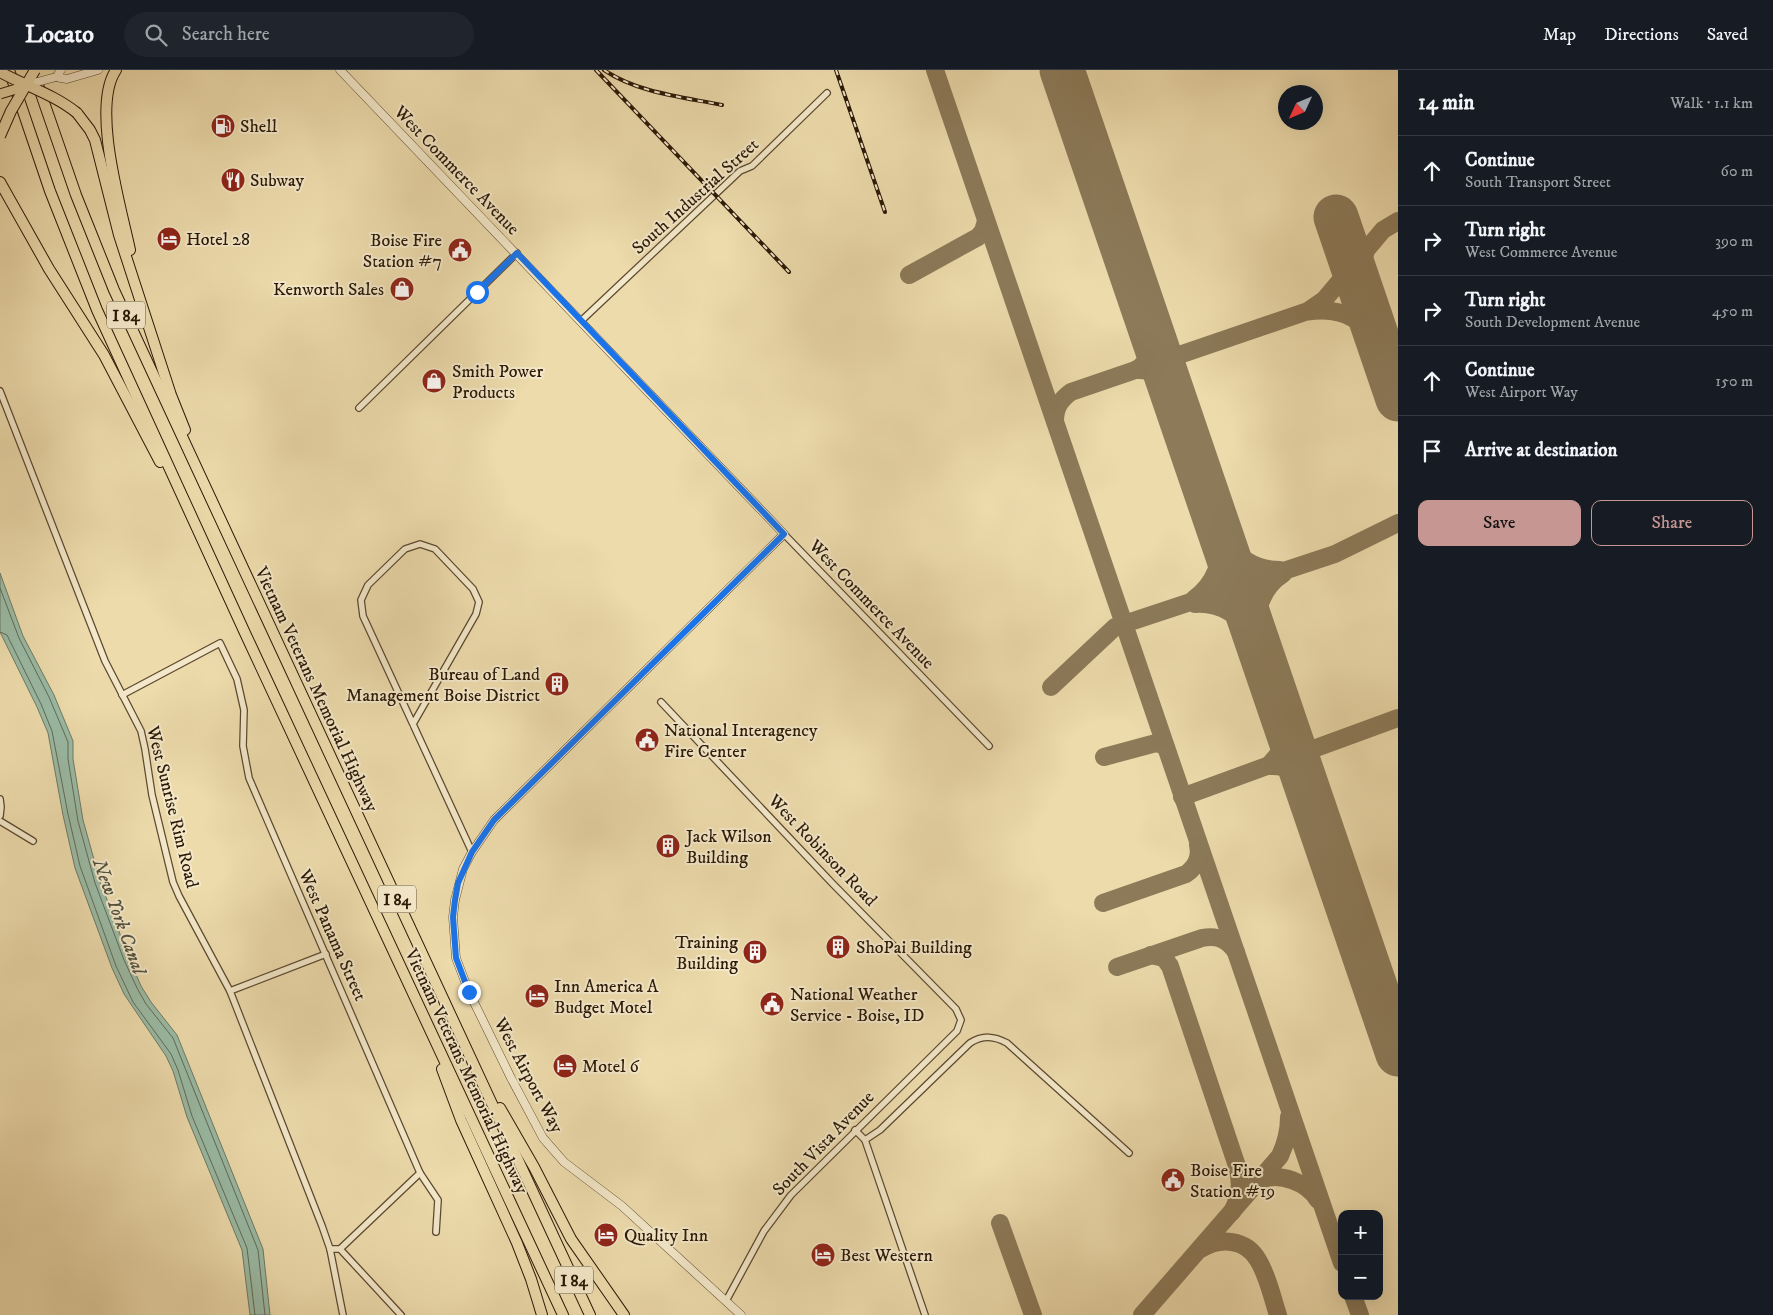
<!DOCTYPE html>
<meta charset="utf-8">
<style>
body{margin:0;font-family:"IM FELL DW Pica",serif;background:#20242c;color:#f1f3f6}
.controls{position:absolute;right:15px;bottom:15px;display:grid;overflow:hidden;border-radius:10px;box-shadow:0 5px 20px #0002}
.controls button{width:45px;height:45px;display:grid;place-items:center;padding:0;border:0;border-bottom:1px solid #363941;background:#171b24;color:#f1f3f6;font:25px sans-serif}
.compass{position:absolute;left:1278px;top:15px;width:45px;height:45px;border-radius:50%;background:#171b24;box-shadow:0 5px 20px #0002;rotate:226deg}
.stop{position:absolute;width:15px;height:15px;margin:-11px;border:4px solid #1a73e8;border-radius:50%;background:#fff}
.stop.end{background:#1a73e8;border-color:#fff;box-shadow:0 1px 5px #0008}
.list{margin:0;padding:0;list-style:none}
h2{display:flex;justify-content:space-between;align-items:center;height:65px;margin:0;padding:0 20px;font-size:21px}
h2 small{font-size:16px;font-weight:400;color:#9ea1a6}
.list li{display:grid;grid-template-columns:32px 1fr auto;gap:15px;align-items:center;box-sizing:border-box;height:70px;padding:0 20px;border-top:1px solid #363941}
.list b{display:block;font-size:19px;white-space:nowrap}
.list p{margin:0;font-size:16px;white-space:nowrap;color:#9ea1a6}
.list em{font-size:16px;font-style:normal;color:#9ea1a6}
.actions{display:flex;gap:10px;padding:15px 20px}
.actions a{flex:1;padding:11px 0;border:1px solid #c59692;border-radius:10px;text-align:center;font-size:18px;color:#c59692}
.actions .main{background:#c59692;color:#111}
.icon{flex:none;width:28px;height:28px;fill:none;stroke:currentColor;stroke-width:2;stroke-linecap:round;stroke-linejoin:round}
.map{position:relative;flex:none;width:1398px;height:1245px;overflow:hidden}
header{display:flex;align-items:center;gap:30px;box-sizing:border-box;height:70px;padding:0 25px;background:#171b24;border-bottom:1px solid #363941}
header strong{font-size:24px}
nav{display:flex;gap:28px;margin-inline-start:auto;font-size:18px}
.search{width:350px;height:45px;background:#20242c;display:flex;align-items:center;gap:12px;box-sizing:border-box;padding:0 18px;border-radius:28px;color:#9ea1a6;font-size:19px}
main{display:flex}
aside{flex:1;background:#171b24}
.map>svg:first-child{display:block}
</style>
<header>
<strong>Locato</strong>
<div class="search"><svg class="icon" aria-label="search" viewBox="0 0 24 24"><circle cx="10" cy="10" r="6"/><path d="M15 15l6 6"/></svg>Search here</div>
<nav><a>Map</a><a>Directions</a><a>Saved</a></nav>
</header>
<main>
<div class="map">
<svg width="1398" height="1245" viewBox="0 0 1398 1245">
<rect width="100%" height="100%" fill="#eddbac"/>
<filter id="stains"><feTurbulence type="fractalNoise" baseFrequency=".004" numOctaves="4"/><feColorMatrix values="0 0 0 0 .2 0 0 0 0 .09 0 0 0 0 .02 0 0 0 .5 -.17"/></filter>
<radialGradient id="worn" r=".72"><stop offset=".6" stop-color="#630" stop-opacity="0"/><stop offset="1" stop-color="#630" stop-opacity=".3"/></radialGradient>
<path fill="#9abba6" stroke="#6e7a66" d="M0 503 23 566 54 625 73 671V689L83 750 100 811 129 888 141 916 151 932 177 965 263 1179 270 1245H250L242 1180 187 1047 173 1001 166 986 124 924 112 898 75 798 63 745 48 663 37 637 0 562Z"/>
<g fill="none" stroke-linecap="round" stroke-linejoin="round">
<g stroke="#626a56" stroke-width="1">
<path d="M0 518 19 568 49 627 68 672V689L78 751 95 813 124 890 137 918 146 934 173 968 258 1180 265 1245"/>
<path d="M0 562 7 565 41 634 52 661 68 744 80 796 116 896 133 932 171 984 178 1000 192 1046 247 1178 255 1245"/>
</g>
<g stroke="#8c7a59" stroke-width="18">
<path d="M935 0 1342 1193"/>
<path d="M909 205 978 167 983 161 986 151"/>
<path d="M1361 221V201L1365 184"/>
<path d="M1308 241 1324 230 1383 160 1398 151"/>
<path d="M1136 300C1155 299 1163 308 1172 323"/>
<path d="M1136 300C1152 290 1152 277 1151 259"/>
<path d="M1055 351C1055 338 1060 330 1071 322L1305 242C1346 235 1366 251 1384 286"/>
<path d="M1220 465C1236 486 1253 500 1280 500"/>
<path d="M1194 529C1216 513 1223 491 1220 465"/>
<path d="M1195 534C1222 532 1240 547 1255 566"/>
<path d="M1255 566C1255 542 1261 518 1283 504"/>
<path d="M1051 617 1115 557 1335 484 1398 453"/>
<path d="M1104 687 1156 673 1163 675 1166 678"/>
<path d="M1269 695 1281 681 1285 655"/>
<path d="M1269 696C1291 695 1295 702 1307 719"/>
<path d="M1182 727 1398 648"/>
<path d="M1103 833 1186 804C1196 797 1201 788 1198 775"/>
<path d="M1151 885 1164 888 1170 896 1237 1096C1242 1114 1240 1126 1232 1142"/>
<path d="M1117 897 1202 868C1217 865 1227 869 1236 882"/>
<path d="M1260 1110C1280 1102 1307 1112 1318 1130"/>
<path d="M1000 1153 1033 1245"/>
<path d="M1201 1179C1220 1167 1246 1169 1258 1190 1268 1206 1272 1227 1278 1245"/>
<path d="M1353 1226 1360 1245"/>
<path d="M1142 1245 1280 1086C1286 1073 1289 1061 1289 1047"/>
</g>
<g stroke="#8c7a59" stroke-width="45">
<path d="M1062 0 1398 984"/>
<path d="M1336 147 1398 329"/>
</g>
<defs>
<g id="minor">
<path d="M581 251 740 101 752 96 827 23"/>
<path d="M0 321 105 591 141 661 145 679 152 725 173 812 179 826 230 921 322 1156 330 1179 343 1245"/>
<path d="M359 338 517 183"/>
<path d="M784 464 989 676"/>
<path d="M122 625 220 573 237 609 244 640 243 676 249 708 420 1103 438 1130 436 1162"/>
<path d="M661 632 832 813 956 939 961 950 957 961 791 1125 764 1161 726 1231"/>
<path d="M413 654 476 544 479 532 473 519 435 479 420 474 405 479 368 515 361 530 363 546 472 782"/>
<path d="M0 729 1 737 0 746"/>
<path d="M0 751 33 771"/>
<path d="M230 921 326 884"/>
<path d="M855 1060 865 1070 925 1245"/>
<path d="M865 1070 880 1060 970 973C983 965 994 966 1007 973L1129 1083"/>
<path d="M330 1179H340L420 1103"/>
<path d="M340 1179 401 1245"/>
</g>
<g id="tertiary">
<path d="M61 0 56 7 67 9 98 0"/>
<path d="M340 0 784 464 494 750 472 782 463 799 455 830 453 847 456 888 469 922 511 1008 543 1068 564 1092 622 1136 741 1245"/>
</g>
<g id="motorway">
<path d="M9 0 50 121 97 240 245 563 563 1245"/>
<path d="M116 0C91 37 121 137 130 180"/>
<path d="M38 15 76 125 114 220 590 1245"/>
<path d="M77 43 90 60 95 70 119 165 171 325 185 360"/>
<path d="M0 112 49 199 104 285 160 392"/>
<path d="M442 999 461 1050 517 1173 531 1209 542 1245"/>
<path d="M500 1038 534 1097 571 1169 624 1245"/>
</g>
</defs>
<use href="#minor" stroke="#5c4930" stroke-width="8"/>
<use href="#tertiary" stroke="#5c4930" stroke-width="9"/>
<use href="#motorway" stroke="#2b1806" stroke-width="12"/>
<use href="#minor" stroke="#f3e8c9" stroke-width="5.5"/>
<use href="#tertiary" stroke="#f3e8c9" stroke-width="8"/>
<use href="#motorway" stroke="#eddbac" stroke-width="10"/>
<defs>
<g id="rail">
<path d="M596 0 789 202"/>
<path d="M604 0C638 23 683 27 722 35"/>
<path d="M836 0 885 142"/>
</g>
</defs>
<use href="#rail" stroke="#2b1806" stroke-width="4"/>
<use href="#rail" stroke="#f3e8c9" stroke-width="2" stroke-dasharray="5.5" stroke-linecap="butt"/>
<defs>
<path id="tertiary-bridge" d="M26 15 56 7"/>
<path id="primary-bridge" d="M0 24 26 16"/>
<g id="motorway-bridge">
<path d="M0 2C26 16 55 25 77 43"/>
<path d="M0 66 11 41 35 0"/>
</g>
</defs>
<use href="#tertiary-bridge" stroke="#5c4930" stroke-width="9" stroke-linecap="butt"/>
<use href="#primary-bridge" stroke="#2b1806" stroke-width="11" stroke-linecap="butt"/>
<use href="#motorway-bridge" stroke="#2b1806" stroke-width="12" stroke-linecap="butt"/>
<use href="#tertiary-bridge" stroke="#f3e8c9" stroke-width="8"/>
<use href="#primary-bridge" stroke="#eddbac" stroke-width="9"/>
<use href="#motorway-bridge" stroke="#eddbac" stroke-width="10"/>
</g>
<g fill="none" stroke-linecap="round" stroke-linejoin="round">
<path stroke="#1a73e8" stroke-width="6" d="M469 922 456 888 453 847 455 830 458 813 472 782 494 750 784 464 517 183 477 222"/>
</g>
<defs>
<symbol id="fuel-disc" viewBox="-11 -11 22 22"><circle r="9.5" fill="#8f2418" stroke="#f3e8c9"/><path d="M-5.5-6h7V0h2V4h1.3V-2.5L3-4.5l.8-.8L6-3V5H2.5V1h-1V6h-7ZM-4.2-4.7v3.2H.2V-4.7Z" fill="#fff"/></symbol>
<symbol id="restaurant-disc" viewBox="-11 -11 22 22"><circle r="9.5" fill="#8f2418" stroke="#f3e8c9"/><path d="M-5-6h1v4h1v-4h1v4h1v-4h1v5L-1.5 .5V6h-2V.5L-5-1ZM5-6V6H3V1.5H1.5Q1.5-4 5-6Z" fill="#fff"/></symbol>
<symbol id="hotel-disc" viewBox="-11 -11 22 22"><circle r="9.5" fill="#8f2418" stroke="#f3e8c9"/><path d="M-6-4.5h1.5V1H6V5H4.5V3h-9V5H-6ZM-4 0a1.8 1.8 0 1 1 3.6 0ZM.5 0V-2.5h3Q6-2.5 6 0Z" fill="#fff"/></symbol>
<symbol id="civic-disc" viewBox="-11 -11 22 22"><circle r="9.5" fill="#8f2418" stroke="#f3e8c9"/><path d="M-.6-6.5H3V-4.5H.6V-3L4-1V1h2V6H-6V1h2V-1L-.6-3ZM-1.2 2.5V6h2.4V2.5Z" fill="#fff"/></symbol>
<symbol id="shop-disc" viewBox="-11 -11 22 22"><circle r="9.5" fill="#8f2418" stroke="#f3e8c9"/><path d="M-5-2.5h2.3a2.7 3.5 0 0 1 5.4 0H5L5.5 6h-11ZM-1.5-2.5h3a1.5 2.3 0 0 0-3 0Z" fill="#fff"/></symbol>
<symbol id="building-disc" viewBox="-11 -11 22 22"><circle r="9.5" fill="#8f2418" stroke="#f3e8c9"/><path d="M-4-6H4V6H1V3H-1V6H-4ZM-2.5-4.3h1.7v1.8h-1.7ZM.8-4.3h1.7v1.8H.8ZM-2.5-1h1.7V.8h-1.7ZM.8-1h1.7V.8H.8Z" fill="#fff"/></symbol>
</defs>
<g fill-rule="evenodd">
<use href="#fuel-disc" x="209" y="42" width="28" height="28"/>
<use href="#restaurant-disc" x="219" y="96" width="28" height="28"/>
<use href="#hotel-disc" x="155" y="155" width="28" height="28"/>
<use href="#civic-disc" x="446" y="166" width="28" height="28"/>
<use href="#shop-disc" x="388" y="205" width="28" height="28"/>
<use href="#shop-disc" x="420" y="297" width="28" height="28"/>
<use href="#building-disc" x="543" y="600" width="28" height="28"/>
<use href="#civic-disc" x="633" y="656" width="28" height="28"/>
<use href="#building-disc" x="654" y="762" width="28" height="28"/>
<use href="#building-disc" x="824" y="863" width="28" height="28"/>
<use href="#building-disc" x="741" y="868" width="28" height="28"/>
<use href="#hotel-disc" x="523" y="912" width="28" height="28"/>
<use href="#civic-disc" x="758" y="920" width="28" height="28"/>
<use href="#hotel-disc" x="551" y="982" width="28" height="28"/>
<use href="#civic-disc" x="1159" y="1096" width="28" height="28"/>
<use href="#hotel-disc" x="592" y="1151" width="28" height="28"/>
<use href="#hotel-disc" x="809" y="1171" width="28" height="28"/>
</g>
<g text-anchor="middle" stroke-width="4" stroke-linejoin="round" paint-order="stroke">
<g fill="#f3e8c9" stroke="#675640" stroke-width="1">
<rect x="107" y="231.5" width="38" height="27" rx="4"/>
<rect x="378" y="815.5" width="38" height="27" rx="4"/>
<rect x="555" y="1196.5" width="38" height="27" rx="4"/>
</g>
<g font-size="16" font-weight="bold" fill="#2b1806">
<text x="126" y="251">I 84</text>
<text x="397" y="835">I 84</text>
<text x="574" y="1216">I 84</text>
</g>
<g font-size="18" fill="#2b1806" stroke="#f3e8c9" text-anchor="start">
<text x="240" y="62">Shell</text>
<text x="250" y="116">Subway</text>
<text x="186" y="175">Hotel 28</text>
<text x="442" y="176" text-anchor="end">Boise Fire<tspan x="442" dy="21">Station #7</tspan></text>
<text x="384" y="225" text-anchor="end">Kenworth Sales</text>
<text x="452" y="307">Smith Power<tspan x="452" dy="21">Products</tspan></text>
<text x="540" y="610" text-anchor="end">Bureau of Land<tspan x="540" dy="21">Management Boise District</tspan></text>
<text x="664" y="666">National Interagency<tspan x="664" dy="21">Fire Center</tspan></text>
<text x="686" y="772">Jack Wilson<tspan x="686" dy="21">Building</tspan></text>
<text x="738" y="878" text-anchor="end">Training<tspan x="738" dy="21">Building</tspan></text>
<text x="856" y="883">ShoPai Building</text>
<text x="554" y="922">Inn America A<tspan x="554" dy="21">Budget Motel</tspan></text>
<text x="790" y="930">National Weather<tspan x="790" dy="21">Service - Boise, ID</tspan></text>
<text x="582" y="1002">Motel 6</text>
<text x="1190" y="1106">Boise Fire<tspan x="1190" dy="21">Station #19</tspan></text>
<text x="624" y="1171">Quality Inn</text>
<text x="840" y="1191">Best Western</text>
</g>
<g font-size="18" fill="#2b1806" stroke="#f3e8c9">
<text transform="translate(457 100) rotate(46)" y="6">West Commerce Avenue</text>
<text transform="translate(695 126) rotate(-42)" y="6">South Industrial Street</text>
<text transform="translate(872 534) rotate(46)" y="6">West Commerce Avenue</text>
<text transform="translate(317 619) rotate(65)" y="6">Vietnam Veterans Memorial Highway</text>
<text transform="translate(173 737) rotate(76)" y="6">West Sunrise Rim Road</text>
<text transform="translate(823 780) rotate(46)" y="6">West Robinson Road</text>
<text transform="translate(333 865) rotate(66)" y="6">West Panama Street</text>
<text transform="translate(467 1001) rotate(65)" y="6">Vietnam Veterans Memorial Highway</text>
<text transform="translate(529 1005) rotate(62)" y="6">West Airport Way</text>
<text transform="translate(823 1073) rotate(-46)" y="6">South Vista Avenue</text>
</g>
<g font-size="19" font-style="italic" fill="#52513e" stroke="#f3e8c9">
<text transform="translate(120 846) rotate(70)" y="7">New York Canal</text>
</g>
</g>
<rect width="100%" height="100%" filter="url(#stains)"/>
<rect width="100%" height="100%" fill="url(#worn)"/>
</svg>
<div class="controls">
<button>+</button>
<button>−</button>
</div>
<svg class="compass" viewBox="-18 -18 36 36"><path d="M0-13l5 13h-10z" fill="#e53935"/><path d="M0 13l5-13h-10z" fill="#9ea1a6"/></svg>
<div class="stop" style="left:477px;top:222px"></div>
<div class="stop end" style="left:469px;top:922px"></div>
</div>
<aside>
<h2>14 min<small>Walk · 1.1 km</small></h2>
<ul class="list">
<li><svg class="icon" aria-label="ahead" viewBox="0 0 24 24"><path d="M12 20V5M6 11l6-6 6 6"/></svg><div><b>Continue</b><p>South Transport Street</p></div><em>60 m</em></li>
<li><svg class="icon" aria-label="right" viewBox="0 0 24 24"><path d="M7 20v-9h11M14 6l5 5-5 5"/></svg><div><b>Turn right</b><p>West Commerce Avenue</p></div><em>390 m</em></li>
<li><svg class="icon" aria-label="right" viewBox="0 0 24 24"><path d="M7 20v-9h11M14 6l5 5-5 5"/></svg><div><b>Turn right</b><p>South Development Avenue</p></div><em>450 m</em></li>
<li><svg class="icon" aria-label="ahead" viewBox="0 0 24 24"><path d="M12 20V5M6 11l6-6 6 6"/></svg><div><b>Continue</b><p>West Airport Way</p></div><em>150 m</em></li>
<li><svg class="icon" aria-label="arrive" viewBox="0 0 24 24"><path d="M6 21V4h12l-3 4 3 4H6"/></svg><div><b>Arrive at destination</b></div></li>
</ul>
<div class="actions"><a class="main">Save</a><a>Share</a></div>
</aside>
</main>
